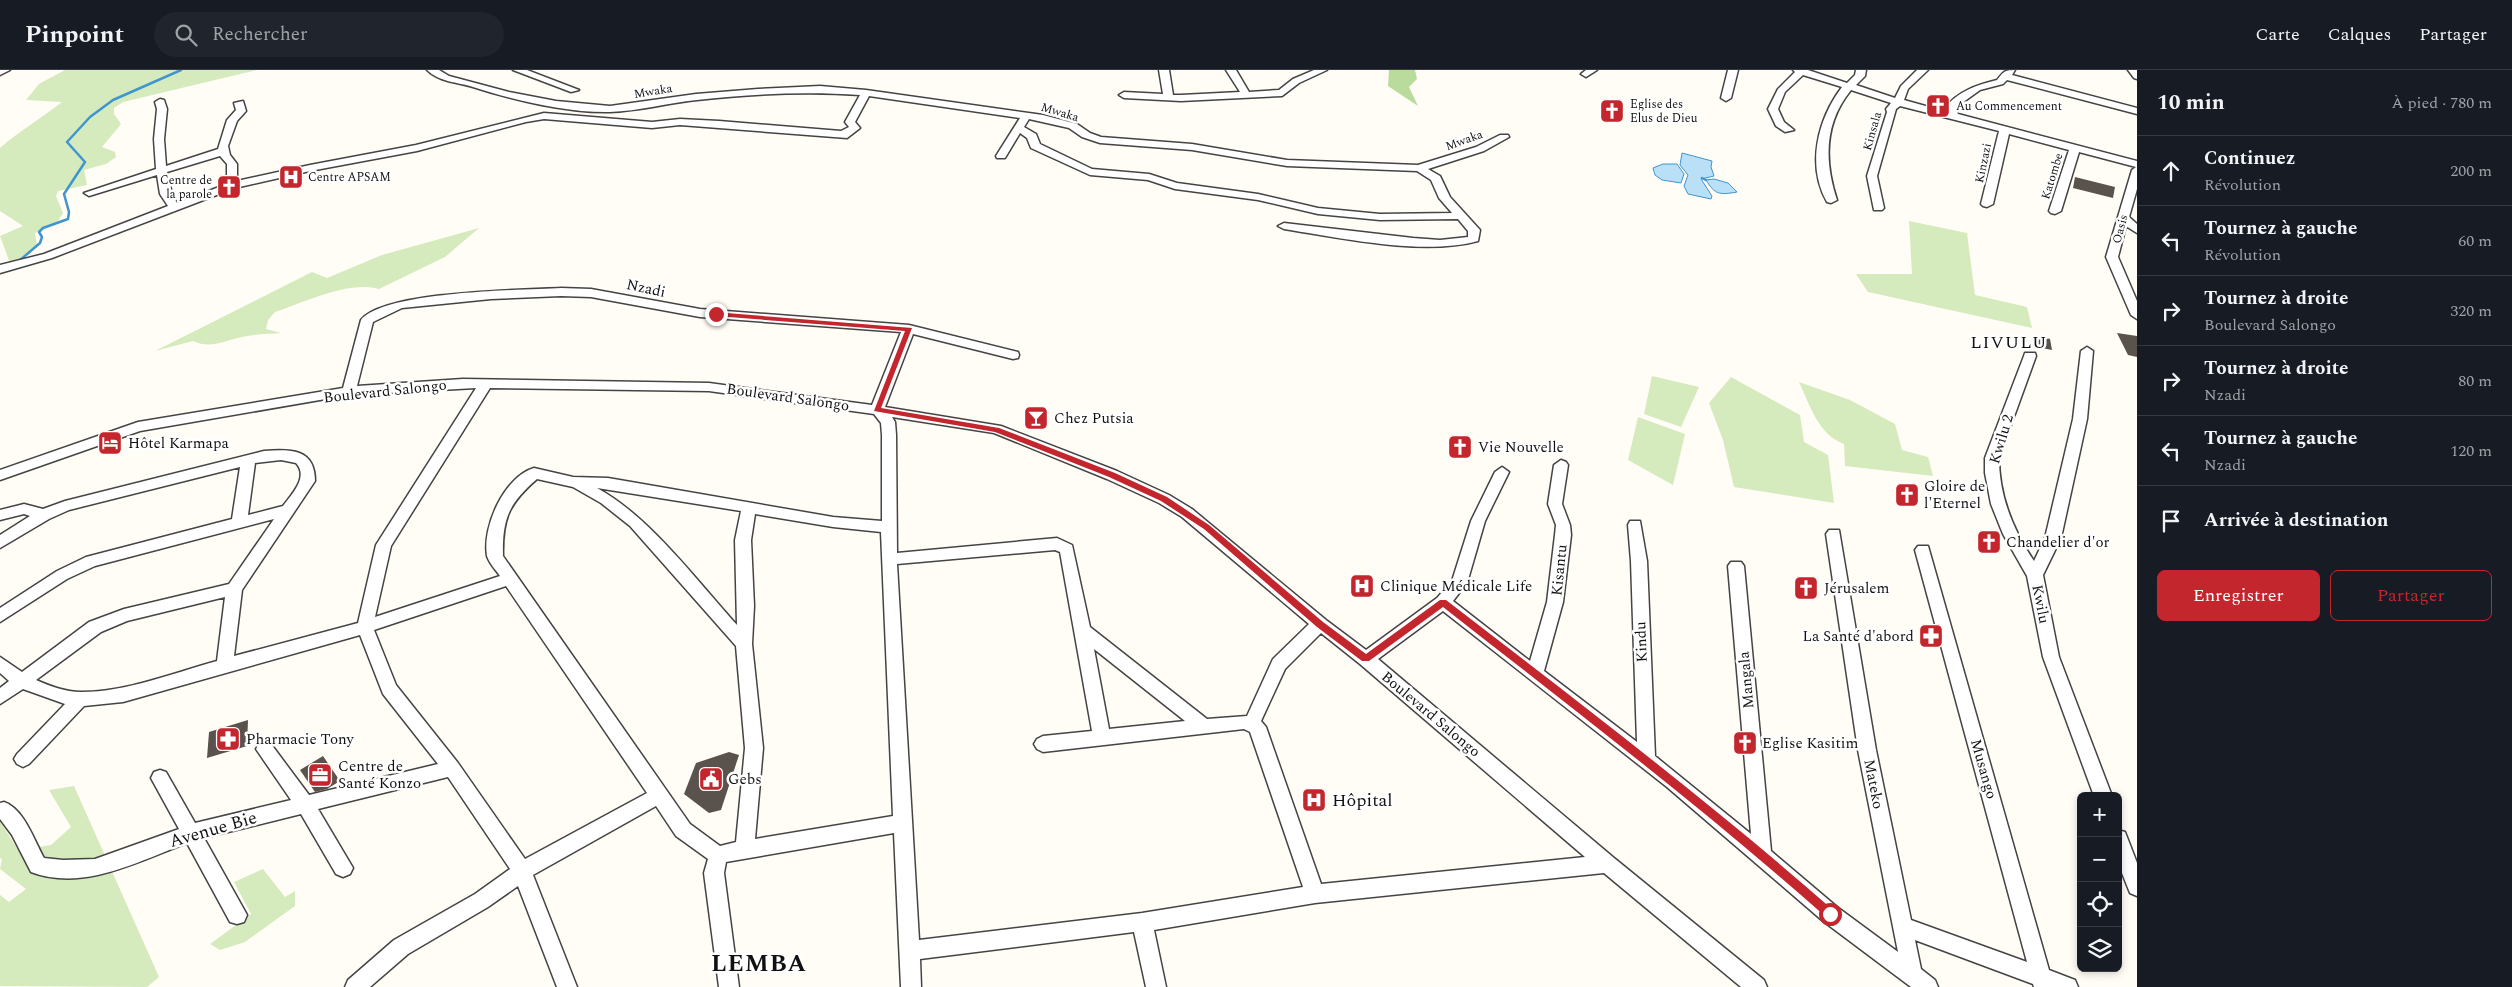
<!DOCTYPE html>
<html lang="fr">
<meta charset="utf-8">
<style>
body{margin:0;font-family:Spectral,serif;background:#20242c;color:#f1f3f6}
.controls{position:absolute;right:15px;bottom:15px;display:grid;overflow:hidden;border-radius:8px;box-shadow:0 2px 8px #0003}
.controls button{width:45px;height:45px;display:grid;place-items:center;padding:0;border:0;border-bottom:1px solid #363941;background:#171b24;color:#f1f3f6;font:25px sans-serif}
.stop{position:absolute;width:15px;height:15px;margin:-11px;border:4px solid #c4262e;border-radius:50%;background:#fff}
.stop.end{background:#c4262e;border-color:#fff;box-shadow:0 1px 5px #0008}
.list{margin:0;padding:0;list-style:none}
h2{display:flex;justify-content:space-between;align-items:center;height:65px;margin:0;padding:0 20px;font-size:21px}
h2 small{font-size:16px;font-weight:400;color:#9ea1a6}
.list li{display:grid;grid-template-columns:32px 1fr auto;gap:15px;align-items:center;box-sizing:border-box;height:70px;padding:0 20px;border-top:1px solid #363941}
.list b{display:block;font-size:19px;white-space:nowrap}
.list p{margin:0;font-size:16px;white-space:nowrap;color:#9ea1a6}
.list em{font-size:16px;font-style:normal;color:#9ea1a6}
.actions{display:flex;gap:10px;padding:15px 20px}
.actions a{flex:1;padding:11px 0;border:1px solid #c4262e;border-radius:8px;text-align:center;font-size:18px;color:#c4262e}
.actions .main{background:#c4262e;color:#fff}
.icon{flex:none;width:28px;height:28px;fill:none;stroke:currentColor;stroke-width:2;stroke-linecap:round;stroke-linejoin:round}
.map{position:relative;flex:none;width:2137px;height:917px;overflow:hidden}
header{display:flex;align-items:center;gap:30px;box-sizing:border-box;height:70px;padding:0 25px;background:#171b24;border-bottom:1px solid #363941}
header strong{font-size:24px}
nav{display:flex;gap:28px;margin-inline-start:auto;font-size:18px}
.search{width:350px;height:45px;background:#20242c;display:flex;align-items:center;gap:12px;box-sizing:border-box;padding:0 18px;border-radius:28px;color:#9ea1a6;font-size:19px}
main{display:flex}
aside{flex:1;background:#171b24}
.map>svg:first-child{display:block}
</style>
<header>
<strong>Pinpoint</strong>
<div class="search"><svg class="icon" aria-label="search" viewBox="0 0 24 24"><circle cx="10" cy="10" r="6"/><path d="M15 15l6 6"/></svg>Rechercher</div>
<nav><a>Carte</a><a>Calques</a><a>Partager</a></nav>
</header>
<main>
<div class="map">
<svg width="2137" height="917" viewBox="0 0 2137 917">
<rect width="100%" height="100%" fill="#fffdf5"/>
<g fill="#d5ebbd">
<path d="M65 0H257L123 32 114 38V44L121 54 102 77 115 82 116 87 106 94 84 100 87 115 58 121 56 126 63 143 58 151 35 163 37 177 11 196 0 166 23 156 0 141V78C19 61 42 48 62 32L26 30 39 14Z"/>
<path d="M1909 151 1967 163 1975 225 2027 237 2032 258 1868 222 1856 204H1912Z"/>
<path d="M479 158 445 187 379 219C350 210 304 232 275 242L268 250 266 259 281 263C269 264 255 264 242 267 224 271 210 279 193 271L155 281 312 202 327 208 382 185Z"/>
<path d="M1652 306 1699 317 1681 357 1644 344Z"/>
<path d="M1731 307 1800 345 1804 372 1828 385 1834 433 1734 417 1723 370 1709 333Z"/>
<path d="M1799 312 1850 330 1895 354 1902 380 1928 387 1933 406 1845 396 1844 374C1819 365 1810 336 1799 312Z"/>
<path d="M1638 347 1685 364 1673 415 1628 390Z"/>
<path d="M74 716 159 907 147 917 0 916V825L9 832 26 819 0 799 2 789 0 788V751L18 780 51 775 71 757 49 720Z"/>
<path d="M263 799 285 827 295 821V836L245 872 220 880 210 874 251 844 234 812Z"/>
</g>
<path fill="#b9dc9c" d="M1389 0H1415L1417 9 1409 17 1418 36 1388 16Z"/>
<g fill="#b9e0f7" stroke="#3f96cf">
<path d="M1682 83 1712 91 1711 97 1714 106 1701 109 1712 126 1711 129 1688 124 1684 116 1688 105 1680 95Z"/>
<path d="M1663 94H1677L1684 104 1681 113 1662 110 1655 105 1653 98Z"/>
<path d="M1714 109 1728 113 1737 122C1720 125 1715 125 1706 110Z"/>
</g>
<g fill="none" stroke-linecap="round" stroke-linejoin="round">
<g stroke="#3f96cf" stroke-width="2.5">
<path d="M1702 108 1706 110"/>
<path d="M19 191 40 173 42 167 39 162 43 158 68 149 69 142 64 124 85 92 67 72 90 47 113 30 181 0"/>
</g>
</g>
<g fill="#5a524d">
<path d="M1606 35 1623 39 1618 48 1600 44Z"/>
<path d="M2075 107 2115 117 2113 128 2073 118Z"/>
<path d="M2117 263 2137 266V287L2128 285Z"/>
<path d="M2036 265 2050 269 2052 280 2037 277Z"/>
<path d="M1456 369 1471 376 1464 385 1448 378Z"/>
<path d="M248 650 247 676 207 688 209 662Z"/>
<path d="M729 682 739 685 721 740 709 743 684 724 696 693Z"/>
<path d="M323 686 340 711 327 719 315 722 300 700Z"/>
</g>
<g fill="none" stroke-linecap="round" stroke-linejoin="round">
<defs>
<g id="street">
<path d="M0 0H10L0 5Z"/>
<path d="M427 0H439L449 6 509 22 556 31 610 36 696 24 758 19 820 16 866 20 1043 45 1077 54 1090 63 1101 67 1192 74 1287 90 1418 95 1476 77 1500 65H1508L1509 67 1484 81 1428 99 1440 106 1450 127 1480 160 1478 171C1423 186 1341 168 1284 159L1278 156 1284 153 1413 168 1440 170 1468 167V161L1458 149 1380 150 1318 144 1258 130 1175 119 1148 110 1090 105 1031 78 1027 68 1020 63 1005 88H997L996 86 1020 48 869 26 855 52 860 58 847 68 680 55 652 58 544 49 526 52 417 81 310 101 235 118 52 188 0 203V195L44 184 168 136 160 124 157 105 89 126 84 123 156 99 154 69 157 39 155 32 160 29 164 30 167 39 164 69 166 96 218 79 227 50 236 40 234 33 243 31 246 41 237 51 228 76 230 85 237 94V111L310 95 416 75 544 43 652 52 680 49 719 51 841 61 849 57 845 52 860 25C805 21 751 24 697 30 668 33 639 41 610 42 567 43 513 30 473 17 457 12 439 12 427 0ZM1029 49 1069 58 1082 67 1100 73 1192 80 1287 96 1417 101 1431 110 1439 128 1452 143 1380 144 1318 138 1258 124 1177 113 1149 104 1092 99 1040 74 1036 64 1024 57ZM220 86 227 94V114L177 133 172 124 167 102Z"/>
<path d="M513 0H527L579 20 571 22Z"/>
<path d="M1159 0H1169L1173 25H1181L1240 22 1226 0H1236L1249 22 1279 20 1293 9 1314 0H1327L1299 13 1282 26 1181 31 1124 28 1119 25 1124 22 1163 24Z"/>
<path d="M1586 0H1597L1586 7 1581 4Z"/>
<path d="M1728 0H1738L1731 28 1726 31 1721 28Z"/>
<path d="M1793 0H1808L1847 13 1855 5 1856 0H1866L1865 6 1856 15 1895 28 1901 16 1917 0H1928L1908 19 1904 30 1947 42 1945 38C1958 21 1977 15 1997 10 2003 3 2003 0 2015 0L2012 5 2137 38V44L2007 10 2003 14 1980 20 1955 38 1958 44 2137 91V119L2129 147 2137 154V163L2126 156 2118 187 2137 231V249L2131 245 2106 187 2132 100 2136 97 2079 82 2061 141 2055 144 2051 143 2049 141 2069 80 2009 64 1993 134 1987 137 1983 136 1981 134 1999 61 1900 36 1896 39 1877 106 1884 138 1882 140H1874L1867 106 1887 42 1886 39 1891 33 1851 20C1824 53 1824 91 1837 130L1831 133 1827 132C1806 95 1818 49 1842 17L1803 5 1785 22 1778 39 1784 52 1794 60 1785 62 1776 56 1768 39 1778 19 1795 2Z"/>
<path d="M2128 0H2137V9L2134 8Z"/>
<path d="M561 218 591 219 700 239 909 255 1018 282 1019 285 1018 288 1013 289 913 264 885 337 1001 356 1117 401 1169 425 1192 439 1326 550 1366 580 1437 528 1452 511 1471 451 1495 402 1502 397 1509 402 1485 451 1467 513 1453 531 1530 591 1547 532 1555 465 1556 455 1548 434 1554 395 1561 390 1566 392 1568 395 1562 434 1570 455 1571 465 1563 532 1544 601 1637 672 1631 491 1628 455 1630 451H1640L1647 491 1655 686 1751 764 1728 496 1731 492H1741L1744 496 1771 781 1837 837 1898 882 1858 680 1826 464 1829 460H1839L1876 680 1911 850 2027 892 1915 480 1918 476H1928L2049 900 2075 910 2078 917H2034L2033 914 1915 870 1921 899 1935 910 1938 917H1911L1823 851 1667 717 1443 541 1378 589 1614 788 1764 910 1767 917H1741L1604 803 1315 833 1154 860 1166 917H1146L1134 862 920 889 921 917H901L894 763 726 792 724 803 739 917H719L704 803 708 789 676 766 656 736 533 805 577 917H557L518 816 488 837 408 884 370 917H345L348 910 394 870 475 824 510 799 448 707 318 739 353 798 350 804 343 807 336 804 301 744 204 768 247 845 244 852 237 854 230 852 187 773C139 791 83 822 31 802L12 765 0 749V733L4 732C24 739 34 770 44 788L63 790 95 789 179 759 151 708 154 702 160 700 166 702 195 753 291 730 256 679 259 674 265 671 271 674 309 725 438 694 383 624 360 565 123 632 84 636 29 694 23 697 17 694 14 689 17 684 65 634 23 619 0 634V618L9 611 0 603V587L22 602 89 552 124 539 229 514 274 449 95 496 67 509 0 552V538L57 501 86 487 232 449 240 397 69 440 49 449 0 478V465L30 446 24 444 0 450V440L24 434 43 439 65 431 264 381C290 379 315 378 315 411L242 520 234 586 358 553 376 475 476 318 349 325 140 361 0 410V400L138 352 343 318 361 250C384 221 522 220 561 218ZM561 226 591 227 700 247 901 262 872 335 709 313 463 309 357 316 373 252 402 238 491 229ZM490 318 709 321 874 344 881 353 882 365V451L833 447 608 408 573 407 534 398C504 407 482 457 487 486 489 493 496 500 500 506L375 547 391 476ZM892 347 994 363 1107 409 1159 433 1182 447 1309 554 1273 589 1247 646 1207 649 1090 557 1072 475 1057 468 897 483 896 365 895 352ZM281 390 296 393C309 407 292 424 283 436L248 445 255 393ZM537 409 573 417 601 433 630 456 736 576 745 678 736 772 720 776 690 754 503 486C502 449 509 433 537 409ZM597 418 741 441 735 470 737 555C697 511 649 446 597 418ZM755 444 833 457 881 462 893 746 755 769 763 678 752 574 754 536 751 470ZM1055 480 1060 482 1092 661 1043 666 1037 669 1034 674 1037 679 1043 682 1244 659 1250 662 1303 817 1142 843 919 870 897 494ZM506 516 647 723 525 789 458 693 396 615 374 560ZM225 527 217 591C173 603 127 622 81 622 65 622 50 616 36 610L101 562 127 551ZM1321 563 1360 594 1585 787 1321 814 1266 657 1261 651 1285 599ZM1094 579 1185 651 1109 659Z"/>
<path d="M2087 277 2093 281 2087 349 2061 468 2043 505 2059 587 2112 726H2094L2043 587 2027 506 2003 464 1991 434 1985 403V388L2024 286 2025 283H2035L2036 286 1999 388C1999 426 2013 460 2034 491L2045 468 2073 349 2081 281Z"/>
<path d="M2118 760 2125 762 2137 793V826L2130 823 2118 793Z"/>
</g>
</defs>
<use href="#street" stroke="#444" stroke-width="3"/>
<use href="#street" fill="#fff" fill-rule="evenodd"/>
</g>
<path fill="#c4262e" d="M714 242 912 258 881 338 999 358 1115 403 1167 427 1209 455 1323 552 1366 584 1440 530H1446C1577 631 1709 731 1833 840V847H1826C1703 738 1572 638 1443 537L1369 591H1362L1317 557 1204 459 1161 431 1109 407 995 362 874 341 905 261 716 246Z"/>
<defs>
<symbol id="church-square" viewBox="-11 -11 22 22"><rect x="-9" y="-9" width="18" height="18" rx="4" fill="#c4262e" stroke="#fff"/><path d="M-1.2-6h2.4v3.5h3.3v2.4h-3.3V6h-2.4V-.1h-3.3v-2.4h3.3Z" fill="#fff"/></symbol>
<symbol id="hospital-square" viewBox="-11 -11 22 22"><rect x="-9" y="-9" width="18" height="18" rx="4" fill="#c4262e" stroke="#fff"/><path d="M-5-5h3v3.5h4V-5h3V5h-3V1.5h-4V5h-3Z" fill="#fff"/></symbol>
<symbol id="bar-square" viewBox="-11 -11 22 22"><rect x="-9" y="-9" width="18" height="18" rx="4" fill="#c4262e" stroke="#fff"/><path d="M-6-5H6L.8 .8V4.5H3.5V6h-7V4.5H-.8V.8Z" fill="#fff"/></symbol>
<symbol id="hotel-square" viewBox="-11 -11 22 22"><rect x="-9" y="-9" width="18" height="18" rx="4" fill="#c4262e" stroke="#fff"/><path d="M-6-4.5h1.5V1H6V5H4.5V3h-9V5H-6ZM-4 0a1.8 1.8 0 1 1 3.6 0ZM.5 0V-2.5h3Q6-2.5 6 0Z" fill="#fff"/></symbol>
<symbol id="pharmacy-square" viewBox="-11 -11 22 22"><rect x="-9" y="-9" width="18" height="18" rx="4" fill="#c4262e" stroke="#fff"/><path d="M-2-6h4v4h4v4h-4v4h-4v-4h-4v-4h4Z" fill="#fff"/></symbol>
<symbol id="office-square" viewBox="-11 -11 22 22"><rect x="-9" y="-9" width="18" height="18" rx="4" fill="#c4262e" stroke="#fff"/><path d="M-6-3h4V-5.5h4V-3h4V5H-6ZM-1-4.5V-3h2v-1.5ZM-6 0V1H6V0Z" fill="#fff"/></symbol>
<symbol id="civic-square" viewBox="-11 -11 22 22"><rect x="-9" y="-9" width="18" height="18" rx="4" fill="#c4262e" stroke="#fff"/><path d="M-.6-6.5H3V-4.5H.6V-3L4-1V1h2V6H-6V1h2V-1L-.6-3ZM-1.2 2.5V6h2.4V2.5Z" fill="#fff"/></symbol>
</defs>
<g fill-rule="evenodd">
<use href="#church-square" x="1924" y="22" width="28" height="28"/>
<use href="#church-square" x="1598" y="27" width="28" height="28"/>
<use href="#hospital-square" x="277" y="93" width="28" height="28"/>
<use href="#church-square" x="215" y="103" width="28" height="28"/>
<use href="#bar-square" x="1022" y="334" width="28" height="28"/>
<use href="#hotel-square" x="96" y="359" width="28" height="28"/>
<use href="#church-square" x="1446" y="363" width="28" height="28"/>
<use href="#church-square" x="1893" y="411" width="28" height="28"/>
<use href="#church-square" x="1975" y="458" width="28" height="28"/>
<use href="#hospital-square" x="1348" y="502" width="28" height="28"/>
<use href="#church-square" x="1792" y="504" width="28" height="28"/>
<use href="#pharmacy-square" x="1917" y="552" width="28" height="28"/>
<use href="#pharmacy-square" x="214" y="655" width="28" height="28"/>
<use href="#church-square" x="1731" y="659" width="28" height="28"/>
<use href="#office-square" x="306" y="691" width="28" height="28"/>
<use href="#civic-square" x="697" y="695" width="28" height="28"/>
<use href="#hospital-square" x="1300" y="716" width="28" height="28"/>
</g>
<g text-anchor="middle" stroke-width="5" stroke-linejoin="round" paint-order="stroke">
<g font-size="12" fill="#111" stroke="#fff">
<text transform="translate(653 21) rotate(-9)" y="4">Mwaka</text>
<text transform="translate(1060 42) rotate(17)" y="4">Mwaka</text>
<text transform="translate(1872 61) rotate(-74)" y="4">Kinsala</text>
<text transform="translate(1464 70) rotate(-20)" y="4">Mwaka</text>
<text transform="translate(1983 93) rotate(-78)" y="4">Kinzazi</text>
<text transform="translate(2052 106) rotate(-73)" y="4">Katombe</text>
<text transform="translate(2120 159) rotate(-75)" y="4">Oasis</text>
</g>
<g font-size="12" fill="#111" stroke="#fff" text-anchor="start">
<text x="1630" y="38">Eglise des<tspan x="1630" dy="14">Elus de Dieu</tspan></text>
<text x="1956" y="40">Au Commencement</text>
<text x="308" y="111">Centre APSAM</text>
<text x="212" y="114" text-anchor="end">Centre de<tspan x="212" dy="14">la parole</tspan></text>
</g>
<g font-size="15" fill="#111" stroke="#fff">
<text transform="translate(646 218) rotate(12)" y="5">Nzadi</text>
<text transform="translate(385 321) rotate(-6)" y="5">Boulevard Salongo</text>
<text transform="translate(788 327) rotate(8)" y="5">Boulevard Salongo</text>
<text transform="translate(2001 369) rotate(-73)" y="5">Kwilu 2</text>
<text transform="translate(1559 500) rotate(-84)" y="5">Kisantu</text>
<text transform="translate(2041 534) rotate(79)" y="5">Kwilu</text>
<text transform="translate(1641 572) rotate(-92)" y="5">Kindu</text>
<text transform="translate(1746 610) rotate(-95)" y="5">Mangala</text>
<text transform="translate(1431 644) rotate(40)" y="5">Boulevard Salongo</text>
<text transform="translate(1984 699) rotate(74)" y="5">Musango</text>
<text transform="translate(1874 714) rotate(79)" y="5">Mateko</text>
</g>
<g font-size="15" fill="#111" stroke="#fff" text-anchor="start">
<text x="1054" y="353">Chez Putsia</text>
<text x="128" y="378">Hôtel Karmapa</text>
<text x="1478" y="382">Vie Nouvelle</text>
<text x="1924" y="421">Gloire de<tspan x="1924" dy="17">l'Eternel</tspan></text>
<text x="2006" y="477">Chandelier d'or</text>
<text x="1380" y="521">Clinique Médicale Life</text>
<text x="1824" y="523">Jérusalem</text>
<text x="1914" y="571" text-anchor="end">La Santé d'abord</text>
<text x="246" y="674">Pharmacie Tony</text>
<text x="1762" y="678">Eglise Kasitim</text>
<text x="338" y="701">Centre de<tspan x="338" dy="17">Santé Konzo</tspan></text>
<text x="728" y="714">Gebs</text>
</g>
<g font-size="18" letter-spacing="1" fill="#111" stroke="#fff">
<text x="2009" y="278">LIVULU</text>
</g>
<g font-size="18" fill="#111" stroke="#fff" text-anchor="start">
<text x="1332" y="736">Hôpital</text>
</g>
<g font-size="18" fill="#111" stroke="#fff">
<text transform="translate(213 759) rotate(-16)" y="6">Avenue Bie</text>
</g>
<g font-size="24" font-weight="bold" letter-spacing="1" fill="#111" stroke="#fff">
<text x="759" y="901">LEMBA</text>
</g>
</g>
</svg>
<div class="controls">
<button>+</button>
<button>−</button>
<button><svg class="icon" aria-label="locate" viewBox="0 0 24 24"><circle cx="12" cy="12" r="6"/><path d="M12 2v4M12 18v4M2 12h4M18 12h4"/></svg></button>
<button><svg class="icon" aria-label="layers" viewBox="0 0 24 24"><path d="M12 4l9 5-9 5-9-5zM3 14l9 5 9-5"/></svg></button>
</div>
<div class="stop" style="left:1830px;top:844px"></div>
<div class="stop end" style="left:716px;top:244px"></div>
</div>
<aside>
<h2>10 min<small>À pied · 780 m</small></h2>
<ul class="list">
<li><svg class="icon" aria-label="ahead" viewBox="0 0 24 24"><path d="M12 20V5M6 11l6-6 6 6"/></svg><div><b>Continuez</b><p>Révolution</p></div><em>200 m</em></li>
<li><svg class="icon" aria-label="left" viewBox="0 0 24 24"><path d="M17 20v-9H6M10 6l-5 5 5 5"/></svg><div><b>Tournez à gauche</b><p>Révolution</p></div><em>60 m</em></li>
<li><svg class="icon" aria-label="right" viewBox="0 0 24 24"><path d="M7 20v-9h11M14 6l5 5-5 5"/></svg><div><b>Tournez à droite</b><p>Boulevard Salongo</p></div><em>320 m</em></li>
<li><svg class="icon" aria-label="right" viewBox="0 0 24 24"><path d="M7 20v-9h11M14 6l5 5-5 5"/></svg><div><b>Tournez à droite</b><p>Nzadi</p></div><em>80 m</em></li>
<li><svg class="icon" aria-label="left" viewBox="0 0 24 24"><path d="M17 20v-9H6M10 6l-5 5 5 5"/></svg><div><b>Tournez à gauche</b><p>Nzadi</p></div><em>120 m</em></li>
<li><svg class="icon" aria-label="arrive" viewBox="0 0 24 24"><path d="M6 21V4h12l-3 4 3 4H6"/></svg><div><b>Arrivée à destination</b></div></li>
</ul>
<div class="actions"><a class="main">Enregistrer</a><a>Partager</a></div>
</aside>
</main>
